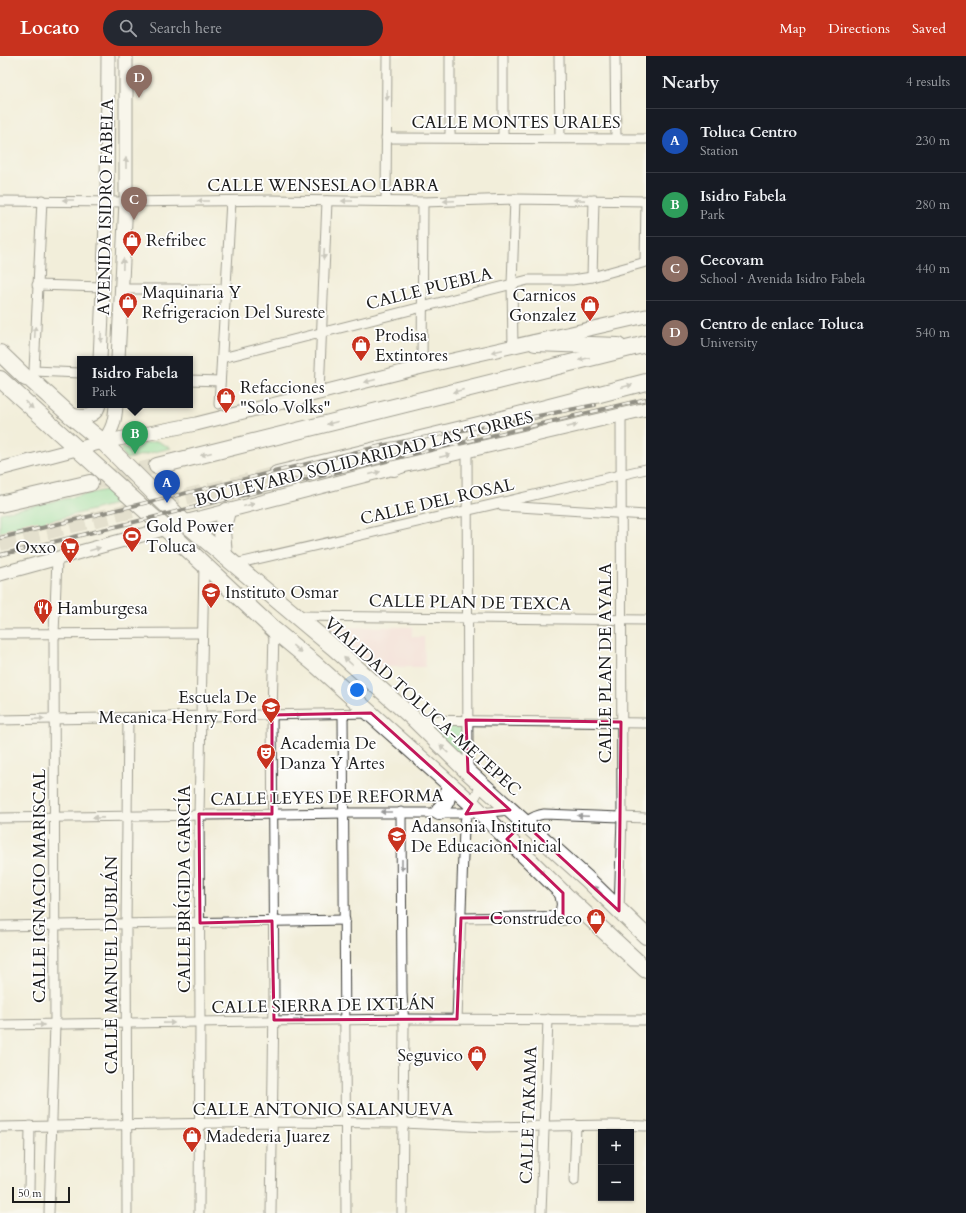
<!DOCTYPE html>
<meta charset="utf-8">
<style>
body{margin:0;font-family:Cardo,serif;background:#242831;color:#f1f3f6}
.controls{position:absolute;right:12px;bottom:12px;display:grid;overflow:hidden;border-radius:0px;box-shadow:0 1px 3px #0004}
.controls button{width:36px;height:36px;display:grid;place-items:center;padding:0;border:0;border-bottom:1px solid #363941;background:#171b24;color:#f1f3f6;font:20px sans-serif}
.scale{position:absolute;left:12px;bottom:10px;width:58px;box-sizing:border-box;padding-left:4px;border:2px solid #1c1c1c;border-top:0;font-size:11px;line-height:14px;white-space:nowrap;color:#1c1c1c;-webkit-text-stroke:3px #fff;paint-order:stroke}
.you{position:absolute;left:357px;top:634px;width:14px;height:14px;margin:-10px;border:3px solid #fff;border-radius:50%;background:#1a73e8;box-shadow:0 0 0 6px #1a73e833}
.badge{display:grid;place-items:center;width:26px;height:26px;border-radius:50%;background:#c8321e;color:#fff;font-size:13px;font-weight:700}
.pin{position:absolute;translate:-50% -33px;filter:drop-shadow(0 1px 2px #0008)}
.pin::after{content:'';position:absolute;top:21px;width:14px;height:12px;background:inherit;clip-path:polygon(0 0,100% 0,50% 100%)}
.popup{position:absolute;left:77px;top:300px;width:116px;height:52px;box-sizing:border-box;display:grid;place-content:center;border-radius:0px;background:#171b24;filter:drop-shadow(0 1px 3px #0005);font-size:13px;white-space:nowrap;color:#9ea1a6}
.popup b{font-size:15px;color:#f1f3f6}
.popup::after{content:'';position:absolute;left:50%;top:100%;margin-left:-8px;border:8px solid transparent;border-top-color:#171b24}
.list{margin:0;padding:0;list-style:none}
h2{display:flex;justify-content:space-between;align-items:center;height:52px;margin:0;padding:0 16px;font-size:17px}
h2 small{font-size:13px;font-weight:400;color:#9ea1a6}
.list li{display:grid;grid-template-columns:26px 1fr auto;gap:12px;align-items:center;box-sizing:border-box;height:64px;padding:0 16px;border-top:1px solid #363941}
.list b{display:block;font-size:15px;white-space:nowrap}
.list p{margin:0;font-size:13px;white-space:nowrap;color:#9ea1a6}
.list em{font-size:13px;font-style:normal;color:#9ea1a6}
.icon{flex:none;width:22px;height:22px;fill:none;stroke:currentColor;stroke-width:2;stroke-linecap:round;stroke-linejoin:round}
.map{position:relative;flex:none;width:646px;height:1157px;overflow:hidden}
header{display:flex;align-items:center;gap:24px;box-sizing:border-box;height:56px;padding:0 20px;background:#c8321e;color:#fff}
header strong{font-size:19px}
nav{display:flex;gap:22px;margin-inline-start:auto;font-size:14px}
.search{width:280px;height:36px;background:#242831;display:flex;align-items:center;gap:10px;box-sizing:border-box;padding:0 14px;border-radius:22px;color:#9ea1a6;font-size:15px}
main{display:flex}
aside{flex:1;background:#171b24}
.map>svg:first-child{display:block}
</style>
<header>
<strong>Locato</strong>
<div class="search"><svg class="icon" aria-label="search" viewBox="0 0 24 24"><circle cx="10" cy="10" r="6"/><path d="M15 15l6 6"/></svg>Search here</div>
<nav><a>Map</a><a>Directions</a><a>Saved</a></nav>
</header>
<main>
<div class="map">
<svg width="646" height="1157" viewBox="0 0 646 1157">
<rect width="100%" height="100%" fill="#fff"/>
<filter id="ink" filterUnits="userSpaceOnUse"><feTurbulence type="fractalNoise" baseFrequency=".025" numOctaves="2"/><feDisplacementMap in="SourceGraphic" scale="8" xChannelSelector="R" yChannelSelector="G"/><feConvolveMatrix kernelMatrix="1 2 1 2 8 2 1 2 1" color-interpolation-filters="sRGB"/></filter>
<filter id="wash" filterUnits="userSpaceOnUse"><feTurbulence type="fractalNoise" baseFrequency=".012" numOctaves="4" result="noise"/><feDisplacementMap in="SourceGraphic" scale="16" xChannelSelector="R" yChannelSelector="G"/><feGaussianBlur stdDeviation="0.9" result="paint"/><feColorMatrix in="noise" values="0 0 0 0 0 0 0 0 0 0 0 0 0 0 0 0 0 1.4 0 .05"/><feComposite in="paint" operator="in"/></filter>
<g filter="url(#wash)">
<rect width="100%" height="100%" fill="#f2eeda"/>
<path fill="#f6cfd5" d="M329 571H412V581H424L425 611H374Z"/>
<g fill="#8cdfa1" stroke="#547e5e">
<path d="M157 385 171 392 126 403 121 393Z"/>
<path d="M110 433 123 446 0 478V457Z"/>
<path d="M428 668 462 669 464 704Z"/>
</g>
</g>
<g filter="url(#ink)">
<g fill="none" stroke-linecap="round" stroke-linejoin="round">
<g stroke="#d2cebe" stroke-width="16" stroke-dasharray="16 8" stroke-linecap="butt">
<path d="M90 427 157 410"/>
<path d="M0 487 277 418"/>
</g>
<defs>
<g id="street">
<path d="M450 0V81"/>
<path d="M503 0V82"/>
<path d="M559 0 560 82"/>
<path d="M615 0 616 82"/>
<path d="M386 82 646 83"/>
<path d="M42 144 34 315 80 317"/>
<path d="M0 145 126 146 270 144 423 146 515 143 646 145"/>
<path d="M386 145 387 0"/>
<path d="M645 206 646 145"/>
<path d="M592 221 594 144"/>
<path d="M37 229 103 231"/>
<path d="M122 233H226"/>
<path d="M513 291 512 228 515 143"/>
<path d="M222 302 528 224H572L592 221 646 206"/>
<path d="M422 311 423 146"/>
<path d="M190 324 220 325"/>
<path d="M319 337 327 145"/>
<path d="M219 348 231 145"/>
<path d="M467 395 468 716"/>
<path d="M502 450 646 459"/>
<path d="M235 508 646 413"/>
<path d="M298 560 646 564"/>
<path d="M0 578 202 577"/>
<path d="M343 658 346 1157"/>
<path d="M0 664 371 657"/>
<path d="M415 664 646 667"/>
<path d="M401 756 402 937 404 971 402 1157"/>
<path d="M0 762 345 757H480L510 754"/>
<path d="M507 783C518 773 529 760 544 758L646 762"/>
<path d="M619 855 622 761 621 359"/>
<path d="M461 862 587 860"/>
<path d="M0 870 345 864"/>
<path d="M457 963 464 772 467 756 482 728"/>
<path d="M0 969 404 963 646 964"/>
<path d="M0 1071 273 1066 403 1067 487 1071 611 1069 646 1070"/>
<path d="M574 1125 576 1069"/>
<path d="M29 1135 30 1070"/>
<path d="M49 1157 55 968 54 578 57 503"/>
<path d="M127 1157 126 869 128 662"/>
<path d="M199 1157 200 966 199 758 204 509"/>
<path d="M271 1157 274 946 272 659 274 574"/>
<path d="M541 1157 548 963"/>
</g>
<g id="secondary">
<path d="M100 303 107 145 108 0"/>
<path d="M118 303 126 146V0"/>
<path d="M70 359C82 361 95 363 99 349"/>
<path d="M103 386C113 373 115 365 116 349"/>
<path d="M0 413 103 386 196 368 422 311 646 260"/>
<path d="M0 518 153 476 184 466 394 412 646 353"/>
</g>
<g id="highway">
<path d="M535 287 618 290"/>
<path d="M0 297 26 322 30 323 70 359 103 386 153 436 184 466 333 591 415 664 468 716 587 823 646 880"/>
<path d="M0 323 165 472 274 574 315 608 472 748 563 837 646 914"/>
<path d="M157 410 646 288"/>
<path d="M394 412 459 381"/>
<path d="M277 418 495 365 646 326"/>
<path d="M0 448 90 427"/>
<path d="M224 500 222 475 227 455"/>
<path d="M439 756 446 745 450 729"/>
<path d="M563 837 565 848 563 861"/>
</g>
</defs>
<use href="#street" stroke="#3c3c38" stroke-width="11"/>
<use href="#secondary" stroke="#3c3c38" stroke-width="15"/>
<use href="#highway" stroke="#3c3c38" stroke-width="18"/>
<use href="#street" stroke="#fff" stroke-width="9"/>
<use href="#secondary" stroke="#fff" stroke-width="13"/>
<use href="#highway" stroke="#fff" stroke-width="16"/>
<defs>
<g id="rail">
<path d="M0 482 385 389 595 349"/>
<path d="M0 499 334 417 646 343"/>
</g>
</defs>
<use href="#rail" stroke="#1c1c1c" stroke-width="4"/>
<use href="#rail" stroke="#fff" stroke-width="2.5" stroke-dasharray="8" stroke-linecap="butt"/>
</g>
<defs><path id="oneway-solid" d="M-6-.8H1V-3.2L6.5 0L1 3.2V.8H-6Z"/></defs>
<g fill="#999">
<use href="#oneway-solid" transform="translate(387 39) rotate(91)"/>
<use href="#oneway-solid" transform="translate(126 107) rotate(-90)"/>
<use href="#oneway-solid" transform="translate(68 144) rotate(-180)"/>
<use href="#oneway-solid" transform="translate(579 144) rotate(-179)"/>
<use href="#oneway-solid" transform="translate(203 145) rotate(180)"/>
<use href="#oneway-solid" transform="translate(347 145) rotate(-180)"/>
<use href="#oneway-solid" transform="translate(449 145) rotate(178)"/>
<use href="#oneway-solid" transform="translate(324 198) rotate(93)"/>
<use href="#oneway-solid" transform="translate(123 208) rotate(-88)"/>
<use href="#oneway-solid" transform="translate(35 276) rotate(-87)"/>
<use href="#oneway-solid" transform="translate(101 281) rotate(92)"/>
<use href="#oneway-solid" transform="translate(497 295) rotate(168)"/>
<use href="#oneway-solid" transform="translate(584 303) rotate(166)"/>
<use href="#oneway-solid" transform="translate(370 325) rotate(166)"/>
<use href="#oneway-solid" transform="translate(627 330) rotate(-14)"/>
<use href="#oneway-solid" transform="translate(458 335) rotate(166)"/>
<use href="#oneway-solid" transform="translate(29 349) rotate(42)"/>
<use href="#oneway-solid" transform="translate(332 367) rotate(166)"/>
<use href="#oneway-solid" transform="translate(572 370) rotate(-13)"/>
<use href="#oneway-solid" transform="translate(206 398) rotate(166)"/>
<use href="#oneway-solid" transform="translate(445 400) rotate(-13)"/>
<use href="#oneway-solid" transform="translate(375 417) rotate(-14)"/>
<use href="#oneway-solid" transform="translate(249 449) rotate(-14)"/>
<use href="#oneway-solid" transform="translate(95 493) rotate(-16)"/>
<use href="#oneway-solid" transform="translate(297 593) rotate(39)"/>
<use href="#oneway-solid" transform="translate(348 605) rotate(-138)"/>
<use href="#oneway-solid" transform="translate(295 659) rotate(-1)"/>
<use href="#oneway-solid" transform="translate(39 663) rotate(-1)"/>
<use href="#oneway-solid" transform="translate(444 693) rotate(-136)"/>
<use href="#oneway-solid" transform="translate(386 756) rotate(180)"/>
<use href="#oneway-solid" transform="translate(256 758) rotate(179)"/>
<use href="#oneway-solid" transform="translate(583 760) rotate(-178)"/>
<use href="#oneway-solid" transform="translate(98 762) rotate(179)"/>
<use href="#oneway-solid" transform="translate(402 809) rotate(90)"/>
<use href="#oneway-solid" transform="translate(540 814) rotate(44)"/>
<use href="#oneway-solid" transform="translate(598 834) rotate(-135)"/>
<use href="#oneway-solid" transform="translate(459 924) rotate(-88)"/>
<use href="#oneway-solid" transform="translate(429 963)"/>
<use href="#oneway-solid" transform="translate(299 964)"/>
<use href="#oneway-solid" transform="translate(169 967) rotate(-1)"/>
<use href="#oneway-solid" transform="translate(39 969) rotate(-1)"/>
</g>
</g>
<path d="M0 0H646V1157H0ZM371 657 472 748 466 758 510 754 468 716 466 664 621 666 619 855 524 767 507 783 563 837V861L461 862 457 963 274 964 272 865 200 867 199 758H272V659Z" fill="#f2eeda" fill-opacity=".55" fill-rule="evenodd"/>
<path fill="none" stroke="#c2185b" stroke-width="3" stroke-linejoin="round" d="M371 657 472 748 466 758 510 754 468 716 466 664 621 666 619 855 524 767 507 783 563 837V861L461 862 457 963 274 964 272 865 200 867 199 758H272V659Z"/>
<defs>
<symbol id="shop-pin" viewBox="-11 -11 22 30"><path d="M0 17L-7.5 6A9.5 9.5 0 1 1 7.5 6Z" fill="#c8321e" stroke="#fff"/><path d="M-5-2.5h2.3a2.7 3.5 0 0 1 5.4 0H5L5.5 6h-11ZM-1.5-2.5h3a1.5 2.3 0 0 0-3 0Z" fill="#fff"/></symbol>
<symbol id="stadium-pin" viewBox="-11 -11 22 30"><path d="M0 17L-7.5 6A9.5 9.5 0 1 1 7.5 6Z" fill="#c8321e" stroke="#fff"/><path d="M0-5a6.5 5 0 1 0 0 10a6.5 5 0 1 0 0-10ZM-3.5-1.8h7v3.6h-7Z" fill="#fff"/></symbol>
<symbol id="supermarket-pin" viewBox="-11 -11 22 30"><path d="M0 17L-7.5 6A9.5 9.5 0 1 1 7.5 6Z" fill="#c8321e" stroke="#fff"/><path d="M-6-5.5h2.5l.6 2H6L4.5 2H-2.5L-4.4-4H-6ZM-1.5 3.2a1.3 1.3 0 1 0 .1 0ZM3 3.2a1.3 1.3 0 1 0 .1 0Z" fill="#fff"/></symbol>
<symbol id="school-pin" viewBox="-11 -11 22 30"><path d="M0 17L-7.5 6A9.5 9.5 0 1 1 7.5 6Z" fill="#c8321e" stroke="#fff"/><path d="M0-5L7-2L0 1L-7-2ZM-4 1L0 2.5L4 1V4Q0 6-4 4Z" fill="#fff"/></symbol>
<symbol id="restaurant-pin" viewBox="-11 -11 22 30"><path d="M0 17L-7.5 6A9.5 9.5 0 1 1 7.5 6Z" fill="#c8321e" stroke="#fff"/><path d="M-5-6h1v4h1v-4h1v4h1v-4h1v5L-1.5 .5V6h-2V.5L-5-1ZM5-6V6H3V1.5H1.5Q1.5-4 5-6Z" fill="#fff"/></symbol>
<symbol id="university-pin" viewBox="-11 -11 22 30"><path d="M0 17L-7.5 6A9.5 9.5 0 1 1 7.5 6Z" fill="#c8321e" stroke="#fff"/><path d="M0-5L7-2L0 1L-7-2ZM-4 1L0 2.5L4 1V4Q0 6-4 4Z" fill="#fff"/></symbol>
<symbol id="theatre-pin" viewBox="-11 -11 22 30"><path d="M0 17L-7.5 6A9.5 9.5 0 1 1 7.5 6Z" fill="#c8321e" stroke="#fff"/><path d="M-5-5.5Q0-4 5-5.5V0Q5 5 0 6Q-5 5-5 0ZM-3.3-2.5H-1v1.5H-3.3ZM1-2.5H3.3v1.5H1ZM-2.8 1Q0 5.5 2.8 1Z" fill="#fff"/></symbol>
</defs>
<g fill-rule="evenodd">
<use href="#shop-pin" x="121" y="173" width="22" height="30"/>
<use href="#shop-pin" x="117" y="235" width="22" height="30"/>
<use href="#shop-pin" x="579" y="238" width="22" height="30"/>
<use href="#shop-pin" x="350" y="278" width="22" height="30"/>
<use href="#shop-pin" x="215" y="330" width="22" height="30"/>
<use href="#stadium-pin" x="121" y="469" width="22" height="30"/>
<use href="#supermarket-pin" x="59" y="480" width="22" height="30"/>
<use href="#school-pin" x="200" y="525" width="22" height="30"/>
<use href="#restaurant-pin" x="32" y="541" width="22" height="30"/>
<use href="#university-pin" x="260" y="640" width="22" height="30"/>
<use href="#theatre-pin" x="255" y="686" width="22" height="30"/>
<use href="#school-pin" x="386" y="769" width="22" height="30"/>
<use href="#shop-pin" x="585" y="851" width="22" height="30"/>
<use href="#shop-pin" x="466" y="988" width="22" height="30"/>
<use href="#shop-pin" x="181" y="1069" width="22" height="30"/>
</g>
<g text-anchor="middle" stroke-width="3.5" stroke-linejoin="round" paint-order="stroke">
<g font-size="17" fill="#1c1c1c" stroke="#fff">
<text x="516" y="72">CALLE MONTES URALES</text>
<text x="323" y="135">CALLE WENSESLAO LABRA</text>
<text transform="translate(105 151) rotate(-89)" y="6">AVENIDA ISIDRO FABELA</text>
<text transform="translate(429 232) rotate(-14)" y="6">CALLE PUEBLA</text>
<text transform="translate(364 402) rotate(-14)" y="6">BOULEVARD SOLIDARIDAD LAS TORRES</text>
<text transform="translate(437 445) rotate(-13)" y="6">CALLE DEL ROSAL</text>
<text transform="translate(470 546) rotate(1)" y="6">CALLE PLAN DE TEXCA</text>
<text transform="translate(605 607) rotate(-90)" y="6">CALLE PLAN DE AYALA</text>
<text transform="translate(423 650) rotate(42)" y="6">VIALIDAD TOLUCA-METEPEC</text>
<text transform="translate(327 741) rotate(-1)" y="6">CALLE LEYES DE REFORMA</text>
<text transform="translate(39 830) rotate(-90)" y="6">CALLE IGNACIO MARISCAL</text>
<text transform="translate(184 833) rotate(-90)" y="6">CALLE BRÍGIDA GARCÍA</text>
<text transform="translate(111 909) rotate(-90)" y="6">CALLE MANUEL DUBLÁN</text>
<text transform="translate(323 949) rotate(-1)" y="6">CALLE SIERRA DE IXTLÁN</text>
<text x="323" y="1059">CALLE ANTONIO SALANUEVA</text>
<text transform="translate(528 1059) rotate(-88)" y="6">CALLE TAKAMA</text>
</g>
<g font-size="17" fill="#1c1c1c" stroke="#fff" text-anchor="start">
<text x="146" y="190">Refribec</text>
<text x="142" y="242">Maquinaria Y<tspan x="142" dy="20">Refrigeracion Del Sureste</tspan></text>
<text x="576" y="245" text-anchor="end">Carnicos<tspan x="576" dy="20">Gonzalez</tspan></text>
<text x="375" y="285">Prodisa<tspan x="375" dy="20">Extintores</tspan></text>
<text x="240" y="337">Refacciones<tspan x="240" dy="20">"Solo Volks"</tspan></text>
<text x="146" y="476">Gold Power<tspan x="146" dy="20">Toluca</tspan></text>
<text x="56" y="497" text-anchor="end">Oxxo</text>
<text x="225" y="542">Instituto Osmar</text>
<text x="57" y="558">Hamburgesa</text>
<text x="257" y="647" text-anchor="end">Escuela De<tspan x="257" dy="20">Mecanica Henry Ford</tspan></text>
<text x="280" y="693">Academia De<tspan x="280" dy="20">Danza Y Artes</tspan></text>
<text x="411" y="776">Adansonia Instituto<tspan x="411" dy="20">De Educacion Inicial</tspan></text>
<text x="582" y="868" text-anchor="end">Construdeco</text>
<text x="463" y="1005" text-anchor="end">Seguvico</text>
<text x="206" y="1086">Madederia Juarez</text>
</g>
</g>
</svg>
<div class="controls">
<button>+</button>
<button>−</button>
</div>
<div class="scale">50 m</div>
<div class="you"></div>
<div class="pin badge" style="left:167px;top:447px;background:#1a4fb4">A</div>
<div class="pin badge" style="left:135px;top:398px;background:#2e9e5b">B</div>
<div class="popup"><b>Isidro Fabela</b>Park</div>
<div class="pin badge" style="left:134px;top:164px;background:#8d6e63">C</div>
<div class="pin badge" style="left:139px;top:42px;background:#8d6e63">D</div>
</div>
<aside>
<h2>Nearby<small>4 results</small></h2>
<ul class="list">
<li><span class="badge" style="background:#1a4fb4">A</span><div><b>Toluca Centro</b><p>Station</p></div><em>230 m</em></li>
<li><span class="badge" style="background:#2e9e5b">B</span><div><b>Isidro Fabela</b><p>Park</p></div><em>280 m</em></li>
<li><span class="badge" style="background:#8d6e63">C</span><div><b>Cecovam</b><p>School · Avenida Isidro Fabela</p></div><em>440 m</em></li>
<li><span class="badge" style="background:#8d6e63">D</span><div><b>Centro de enlace Toluca</b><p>University</p></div><em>540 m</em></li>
</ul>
</aside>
</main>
